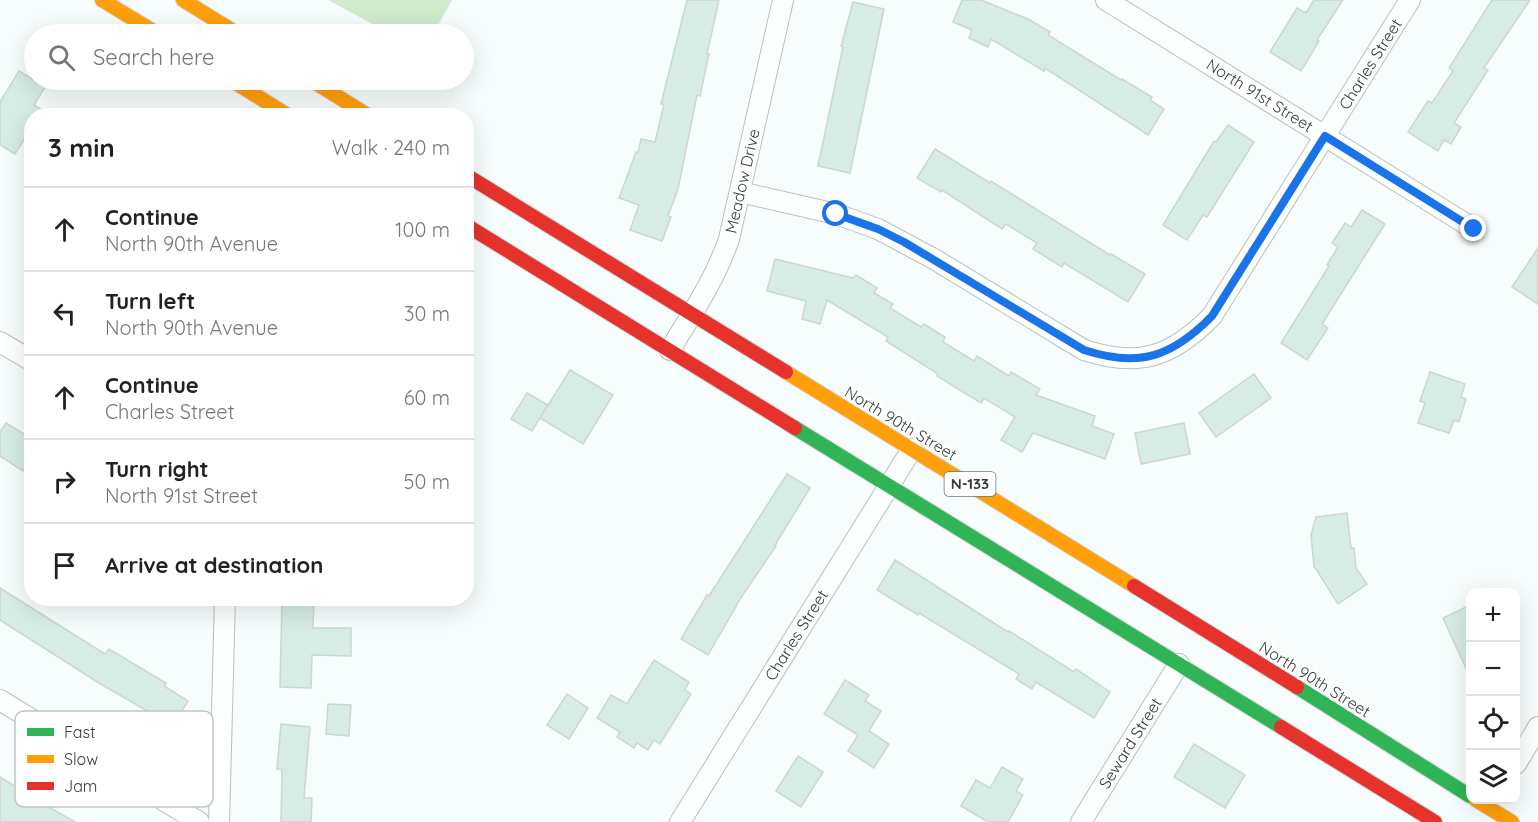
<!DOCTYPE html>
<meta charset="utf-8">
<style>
body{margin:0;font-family:Quicksand,sans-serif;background:#f2f2f2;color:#222}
.controls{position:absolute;right:18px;bottom:18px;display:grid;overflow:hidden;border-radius:12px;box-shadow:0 6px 24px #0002}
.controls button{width:54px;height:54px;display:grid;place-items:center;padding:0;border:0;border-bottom:2px solid #e0e0e0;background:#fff;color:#222;font:30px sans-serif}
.stop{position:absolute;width:18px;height:18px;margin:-14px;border:4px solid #1a73e8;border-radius:50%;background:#fff}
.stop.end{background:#1a73e8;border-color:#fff;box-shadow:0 2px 6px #0008}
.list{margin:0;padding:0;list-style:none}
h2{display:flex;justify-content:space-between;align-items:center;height:78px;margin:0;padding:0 24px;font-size:26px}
h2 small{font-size:20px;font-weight:400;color:#767676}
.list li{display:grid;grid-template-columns:39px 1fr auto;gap:18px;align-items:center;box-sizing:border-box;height:84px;padding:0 24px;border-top:2px solid #e0e0e0}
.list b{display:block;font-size:22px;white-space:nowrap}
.list p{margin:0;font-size:20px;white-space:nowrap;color:#767676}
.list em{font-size:20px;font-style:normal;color:#767676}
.icon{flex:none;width:33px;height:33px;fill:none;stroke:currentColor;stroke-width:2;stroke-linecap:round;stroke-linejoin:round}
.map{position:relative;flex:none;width:1538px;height:822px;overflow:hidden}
.search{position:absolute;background:#fff;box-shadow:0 6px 24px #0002;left:24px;top:24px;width:450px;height:66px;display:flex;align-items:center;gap:15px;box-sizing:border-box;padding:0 21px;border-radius:33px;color:#767676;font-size:22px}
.panel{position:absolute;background:#fff;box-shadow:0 6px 24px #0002;left:24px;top:108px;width:450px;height:498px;border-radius:24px}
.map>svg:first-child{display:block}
</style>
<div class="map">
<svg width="1538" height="822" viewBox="0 0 1538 822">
<rect width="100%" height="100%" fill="#f7fcfc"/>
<path fill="#d1eace" d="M328 0H452L433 34H391Z"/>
<g fill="#d6ece5" stroke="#ced5d3" stroke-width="1.5">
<path d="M687 0H719L707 54H709L700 96 697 95 678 189 668 216 671 217 662 241 630 230 639 205 619 198 636 152 638 153 641 139 655 142 664 104H661Z"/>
<path d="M962 0H981L1028 19 1050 32 1048 35 1121 80 1122 79 1152 97 1150 100 1164 109 1148 135 1045 68 1044 71 991 39 988 47 969 38 972 30 953 22Z"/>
<path d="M1314 0H1343L1317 40 1319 41 1301 71 1270 52 1297 8 1306 13Z"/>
<path d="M1492 0H1530L1484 68 1488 70 1454 123 1461 127 1451 144 1444 140 1438 151 1408 132 1428 101 1432 103 1453 71 1449 68Z"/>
<path d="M853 2 884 9 850 173 818 166 843 47 841 46Z"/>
<path d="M19 71 45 87 34 105 42 110 38 116H32V127L15 154 0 145V102Z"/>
<path d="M1228 125 1254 142 1207 217 1203 215 1187 240 1163 225 1214 141 1216 142Z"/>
<path d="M935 149 990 183 991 181 1110 255 1111 254 1145 274 1128 302 1064 263 1062 267 1033 249 1037 243 1006 224 1002 229 942 190 941 192 917 178Z"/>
<path d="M1362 210 1385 224 1322 324 1328 328 1307 360 1281 343 1329 266 1327 265 1338 247 1332 243 1345 223 1351 227Z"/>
<path d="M1538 248V304L1512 287Z"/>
<path d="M775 259 853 278 856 275 877 288 874 293 893 304 890 308 921 327 924 324 945 337 943 342 974 361 977 356 1009 376 1011 372 1040 389 1036 395 1095 416 1092 426 1114 434 1105 459 1033 433 1022 452 1001 440 1015 417 984 398 981 403 937 376 938 374 886 341 888 337 827 300 820 324 802 319 806 301 767 291Z"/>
<path d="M570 370 613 395 583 444 540 418Z"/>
<path d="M1430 372 1465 384 1461 397 1466 399 1459 422 1454 420 1449 433 1418 423 1425 403 1420 401Z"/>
<path d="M1254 374 1271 398 1216 437 1199 413Z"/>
<path d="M527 393 548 405 532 431 511 419Z"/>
<path d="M6 423 32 439V457L23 471 0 456V432Z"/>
<path d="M1184 423 1190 454 1141 464 1135 433Z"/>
<path d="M787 474 810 488 775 545 776 546 742 596 708 655 681 639 707 595 709 596Z"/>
<path d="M1347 513 1351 548H1354L1356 568 1367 584 1338 604 1314 566 1311 535 1316 517Z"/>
<path d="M895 560 1008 632 1009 631 1074 672 1076 669 1110 692 1094 718 1036 682 1032 689 1016 679 1019 674 919 613 918 615 877 590Z"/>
<path d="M0 588 105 654 109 649 166 683 164 686 188 701 173 726 99 683 0 620Z"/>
<path d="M282 598H314L313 628H351V656L312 655 311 688 280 687Z"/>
<path d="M1470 605V677L1443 618Z"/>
<path d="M654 660 689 682 685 690 691 694 660 744 654 740 648 750 637 743 634 748 617 737 620 732 597 718 611 695 627 704Z"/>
<path d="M845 680 869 695 865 701 881 711 869 731 889 744 874 768 848 751 858 735 824 714Z"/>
<path d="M567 694 588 708 569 739 547 725Z"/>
<path d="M328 704 351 705 349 736 326 734Z"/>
<path d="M281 724 310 727 304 798H312L311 822H281L282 770 277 769Z"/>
<path d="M1194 744 1245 775 1225 808 1174 777Z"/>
<path d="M798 756 823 772 801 807 776 791Z"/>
<path d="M1002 767 1023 779 1016 791 1023 795 1008 822H988L961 806 976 780 990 788Z"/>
<path d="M0 777 35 799 75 822H0Z"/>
</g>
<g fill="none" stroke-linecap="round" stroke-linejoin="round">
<defs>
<g id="street">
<path d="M1106 0 1474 229"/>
<path d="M740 192 836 214 878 229 934 259 1084 350C1139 368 1172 357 1212 316L1410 0"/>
<path d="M0 342 32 361"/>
<path d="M670 350C692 313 715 280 729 239L783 0"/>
<path d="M0 700 199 822"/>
<path d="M1516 764 1538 727"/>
<path d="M219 822 225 598"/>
<path d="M680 822 912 449"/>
<path d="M1081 822 1179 664"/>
</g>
<g id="fast">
<path d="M795 428 1281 727"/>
<path d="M1297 687 1470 796"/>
</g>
<g id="slow">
<path d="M102 0 158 34"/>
<path d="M183 0 238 34"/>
<path d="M231 80 289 116"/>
<path d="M311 80 369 116"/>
<path d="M786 372 1134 586"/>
<path d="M1476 800 1512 822"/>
</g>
<g id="jam">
<path d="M466 175 786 372"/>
<path d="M466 225 795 428"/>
<path d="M1134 586 1297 687"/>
<path d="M1281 727 1435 822"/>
</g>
</defs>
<use href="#street" stroke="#b9c0c1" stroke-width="22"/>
<use href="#fast" stroke="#d3d7d8" stroke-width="16"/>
<use href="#slow" stroke="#d3d7d8" stroke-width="16"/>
<use href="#jam" stroke="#d3d7d8" stroke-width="16"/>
<use href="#street" stroke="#feffff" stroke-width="20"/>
<use href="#fast" stroke="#30b455" stroke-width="14"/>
<use href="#slow" stroke="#ff9f0a" stroke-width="14"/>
<use href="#jam" stroke="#e5322d" stroke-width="14"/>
</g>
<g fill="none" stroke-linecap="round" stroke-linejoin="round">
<path stroke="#1a73e8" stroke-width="8" d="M836 214 878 229 904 242 1084 350C1139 368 1172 357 1212 316L1325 136 1474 229"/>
</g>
<g text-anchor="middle" stroke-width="6" stroke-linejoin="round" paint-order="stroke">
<rect fill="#fff" stroke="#707778" stroke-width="1.5" x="944.5" y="472" width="51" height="24" rx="4.5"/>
<g font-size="15" font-weight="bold" fill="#333d3e">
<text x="970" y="489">N-133</text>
</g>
<g font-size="16" fill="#333d3e" stroke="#fff">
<text transform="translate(1370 64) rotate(-58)" y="6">Charles Street</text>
<text transform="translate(1260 95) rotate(32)" y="6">North 91st Street</text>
<text transform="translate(742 181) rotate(-77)" y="6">Meadow Drive</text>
<text transform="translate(901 423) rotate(31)" y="6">North 90th Street</text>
<text transform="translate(796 635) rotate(-58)" y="6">Charles Street</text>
<text transform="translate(1315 679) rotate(32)" y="6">North 90th Street</text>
<text transform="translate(1130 743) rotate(-58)" y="6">Seward Street</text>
</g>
</g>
<rect x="15" y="711" width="198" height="96" rx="9" fill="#fff" stroke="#c2c5c5" stroke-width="1.5"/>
<rect x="27" y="728" width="27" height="8" fill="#30b455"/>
<rect x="27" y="755" width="27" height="8" fill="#ff9f0a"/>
<rect x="27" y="782" width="27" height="8" fill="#e5322d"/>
<g font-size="16" fill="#333d3e">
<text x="64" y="738">Fast</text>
<text x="64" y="765">Slow</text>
<text x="64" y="792">Jam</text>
</g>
</svg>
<div class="controls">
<button>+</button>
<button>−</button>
<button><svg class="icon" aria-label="locate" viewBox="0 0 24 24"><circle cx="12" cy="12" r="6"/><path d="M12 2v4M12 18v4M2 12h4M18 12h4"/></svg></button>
<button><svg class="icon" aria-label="layers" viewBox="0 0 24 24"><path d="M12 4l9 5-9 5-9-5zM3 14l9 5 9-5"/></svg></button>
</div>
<div class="stop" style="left:836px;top:214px"></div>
<div class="stop end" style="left:1474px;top:229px"></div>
<div class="search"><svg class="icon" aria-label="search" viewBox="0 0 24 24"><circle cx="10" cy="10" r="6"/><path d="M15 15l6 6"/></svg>Search here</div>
<section class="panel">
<h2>3 min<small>Walk · 240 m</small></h2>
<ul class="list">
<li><svg class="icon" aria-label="ahead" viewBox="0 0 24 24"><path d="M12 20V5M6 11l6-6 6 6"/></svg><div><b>Continue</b><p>North 90th Avenue</p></div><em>100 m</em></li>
<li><svg class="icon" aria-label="left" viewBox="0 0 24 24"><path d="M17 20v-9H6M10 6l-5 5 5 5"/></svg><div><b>Turn left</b><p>North 90th Avenue</p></div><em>30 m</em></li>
<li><svg class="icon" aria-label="ahead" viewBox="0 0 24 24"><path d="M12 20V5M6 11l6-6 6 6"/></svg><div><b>Continue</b><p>Charles Street</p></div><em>60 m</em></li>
<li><svg class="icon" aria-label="right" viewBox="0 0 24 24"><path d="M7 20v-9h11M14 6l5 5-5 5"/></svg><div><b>Turn right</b><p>North 91st Street</p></div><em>50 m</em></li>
<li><svg class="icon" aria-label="arrive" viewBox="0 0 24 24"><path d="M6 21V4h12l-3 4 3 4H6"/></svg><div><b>Arrive at destination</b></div></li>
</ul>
</section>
</div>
